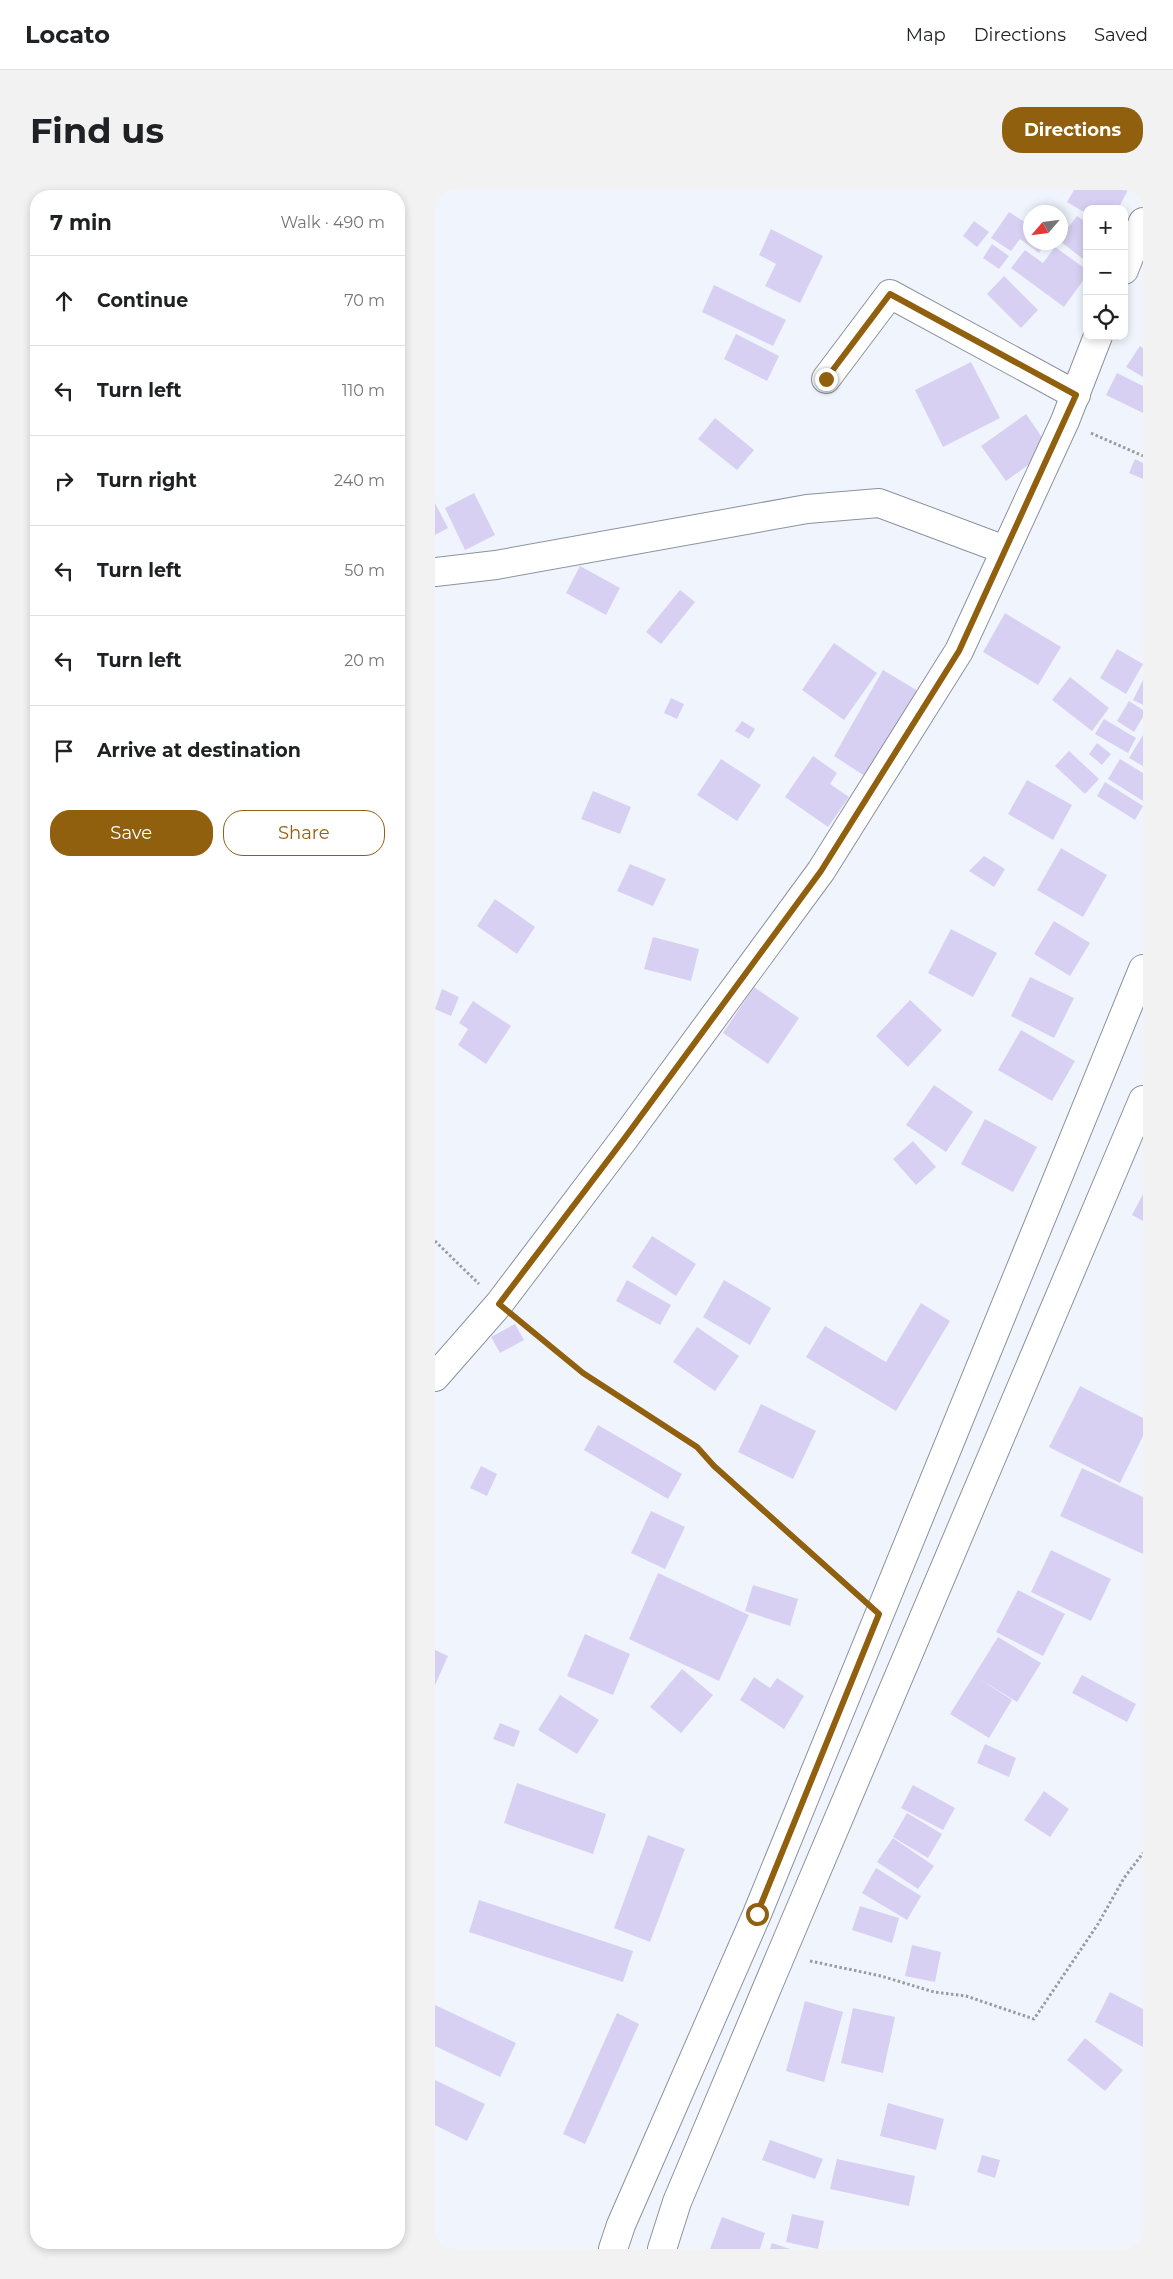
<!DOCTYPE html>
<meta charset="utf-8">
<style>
body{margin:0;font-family:Montserrat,sans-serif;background:#f2f2f2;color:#202124}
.controls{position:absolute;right:15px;top:15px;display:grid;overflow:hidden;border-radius:10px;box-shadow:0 2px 8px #0003}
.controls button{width:45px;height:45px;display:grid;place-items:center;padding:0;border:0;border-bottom:1px solid #e0e0e0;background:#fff;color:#202124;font:25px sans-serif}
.compass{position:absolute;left:588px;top:15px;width:45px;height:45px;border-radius:50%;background:#fff;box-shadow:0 2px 8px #0003;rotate:242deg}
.stop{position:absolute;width:15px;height:15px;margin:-11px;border:4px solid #91600f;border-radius:50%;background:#fff}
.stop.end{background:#91600f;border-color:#fff;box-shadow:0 1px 5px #0008}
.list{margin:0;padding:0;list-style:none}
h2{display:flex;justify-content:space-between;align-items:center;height:65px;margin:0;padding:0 20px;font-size:21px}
h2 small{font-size:16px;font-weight:400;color:#757577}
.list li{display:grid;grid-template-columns:32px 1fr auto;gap:15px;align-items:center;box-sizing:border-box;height:90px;padding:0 20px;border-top:1px solid #e0e0e0}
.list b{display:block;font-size:19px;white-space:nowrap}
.list em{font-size:16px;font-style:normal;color:#757577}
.actions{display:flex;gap:10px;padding:15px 20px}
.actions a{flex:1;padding:11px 0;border:1px solid #91600f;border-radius:20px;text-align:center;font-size:18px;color:#91600f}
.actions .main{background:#91600f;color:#fff}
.icon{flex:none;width:28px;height:28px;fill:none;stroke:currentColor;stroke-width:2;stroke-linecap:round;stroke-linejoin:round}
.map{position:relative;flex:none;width:708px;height:2059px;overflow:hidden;border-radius:20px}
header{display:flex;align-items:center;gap:30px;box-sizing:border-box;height:70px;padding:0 25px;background:#fff;border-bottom:1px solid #e0e0e0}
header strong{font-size:24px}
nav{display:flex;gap:28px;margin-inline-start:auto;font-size:18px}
.intro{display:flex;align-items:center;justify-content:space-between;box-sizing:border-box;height:120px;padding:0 30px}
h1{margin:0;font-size:35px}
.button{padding:12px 22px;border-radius:20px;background:#91600f;color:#fff;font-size:18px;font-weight:700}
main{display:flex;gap:30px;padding:0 30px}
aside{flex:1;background:#fff;border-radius:20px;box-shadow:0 2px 8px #0003}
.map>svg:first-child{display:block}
</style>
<header>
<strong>Locato</strong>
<nav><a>Map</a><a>Directions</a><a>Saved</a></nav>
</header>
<div class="intro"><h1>Find us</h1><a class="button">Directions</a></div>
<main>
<aside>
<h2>7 min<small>Walk · 490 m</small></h2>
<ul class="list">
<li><svg class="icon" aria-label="ahead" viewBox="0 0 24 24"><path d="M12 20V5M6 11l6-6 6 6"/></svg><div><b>Continue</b></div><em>70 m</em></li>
<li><svg class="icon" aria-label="left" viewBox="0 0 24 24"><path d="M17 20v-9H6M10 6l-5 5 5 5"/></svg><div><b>Turn left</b></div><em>110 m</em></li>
<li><svg class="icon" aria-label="right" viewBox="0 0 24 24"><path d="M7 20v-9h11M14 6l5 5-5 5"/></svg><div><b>Turn right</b></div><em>240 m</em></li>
<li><svg class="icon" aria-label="left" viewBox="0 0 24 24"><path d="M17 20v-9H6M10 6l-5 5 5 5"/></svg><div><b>Turn left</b></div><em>50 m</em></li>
<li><svg class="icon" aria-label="left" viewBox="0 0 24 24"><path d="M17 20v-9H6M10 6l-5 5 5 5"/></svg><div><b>Turn left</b></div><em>20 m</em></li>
<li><svg class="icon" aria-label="arrive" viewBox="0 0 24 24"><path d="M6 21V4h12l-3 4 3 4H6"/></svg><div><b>Arrive at destination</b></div></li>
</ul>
<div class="actions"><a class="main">Save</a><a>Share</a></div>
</aside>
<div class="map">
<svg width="708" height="2059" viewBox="0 0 708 2059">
<rect width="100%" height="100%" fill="#f0f5fd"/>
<g fill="#d8d0f2">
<path d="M639 0H693L683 19H652V24L632 12Z"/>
<path d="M574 22 596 36V52H611L604 63 585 49 576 61 556 48Z"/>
<path d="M642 26 652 33V72L626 52V47Z"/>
<path d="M539 31 554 42 542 57 528 46Z"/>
<path d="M336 39 388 66 365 113 330 96 341 74 324 65Z"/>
<path d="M557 54 574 66 564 79 548 68Z"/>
<path d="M620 57 652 80V85L629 117 576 78 590 60 608 73Z"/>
<path d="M569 86 603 120 586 138 552 104Z"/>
<path d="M279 95 351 130 338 156 267 122Z"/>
<path d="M301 144 344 166 332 191 289 169Z"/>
<path d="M705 156 708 158V187L691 177Z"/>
<path d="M536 172 565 228 508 257 480 200Z"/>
<path d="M682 183 708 196V223L671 205Z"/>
<path d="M591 224 615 259 571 291 546 256Z"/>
<path d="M280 228 319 260 302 280 263 249Z"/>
<path d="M700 269 708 273V289L694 283Z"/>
<path d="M39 303 60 345 30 360 10 318Z"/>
<path d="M0 313 13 338 0 345Z"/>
<path d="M145 376 185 398 171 425 131 403Z"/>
<path d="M245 400 260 412 226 454 211 442Z"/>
<path d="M570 423 626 457 603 495 548 462Z"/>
<path d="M399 453 442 483 409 530 367 500Z"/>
<path d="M682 459 708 474 691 504 665 488Z"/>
<path d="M448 480 488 504 436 590 399 566Z"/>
<path d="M635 487 674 518 657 541 617 510Z"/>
<path d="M708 490V515L698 510Z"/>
<path d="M236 508 249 514 242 529 229 523Z"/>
<path d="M694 511 708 520V527L699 542 682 531Z"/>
<path d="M669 529 701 548 693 563 660 544Z"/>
<path d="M307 531 320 539 314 549 300 541Z"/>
<path d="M708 545V576L694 568Z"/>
<path d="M662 553 676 564 667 575 654 564Z"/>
<path d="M634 561 664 589 650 604 620 576Z"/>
<path d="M378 566 402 583 395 594 414 607 393 637 350 607Z"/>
<path d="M286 569 326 595 302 631 262 605Z"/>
<path d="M685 569 708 583V611L673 589Z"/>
<path d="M592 590 637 615 618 650 573 624Z"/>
<path d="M670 592 708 616 700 630 662 606Z"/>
<path d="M158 601 196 617 185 644 146 629Z"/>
<path d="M626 658 672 685 648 727 602 700Z"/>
<path d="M549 666 570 679 559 697 534 681Z"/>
<path d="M195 674 231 689 218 716 182 701Z"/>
<path d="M60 709 100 737 82 764 42 736Z"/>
<path d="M619 731 655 753 635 786 599 764Z"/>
<path d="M516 739 562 763 538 807 493 783Z"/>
<path d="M218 747 264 759 256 791 209 779Z"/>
<path d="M595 787 639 808 619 848 576 826Z"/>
<path d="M319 797 364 828 333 874 288 843Z"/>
<path d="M7 799 24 807 16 826 0 819Z"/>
<path d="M475 810 507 840 473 877 441 846Z"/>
<path d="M38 811 76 836 51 874 23 855 33 839 24 833Z"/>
<path d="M586 840 640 871 617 911 563 880Z"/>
<path d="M499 895 538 922 511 962 471 935Z"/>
<path d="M550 929 602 957 578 1002 526 974Z"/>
<path d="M478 951 501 977 481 995 458 969Z"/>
<path d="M708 1004V1031L697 1025Z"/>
<path d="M217 1046 261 1074 241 1106 197 1077Z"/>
<path d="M192 1090 236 1115 225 1135 181 1111Z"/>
<path d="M289 1090 336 1118 315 1155 268 1127Z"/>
<path d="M486 1113 515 1131 461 1221 371 1167 390 1136 451 1172Z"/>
<path d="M80 1134 89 1150 65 1163 56 1147Z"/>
<path d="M262 1137 304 1166 280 1201 238 1172Z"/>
<path d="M645 1196 708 1228V1246L685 1293 614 1257Z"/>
<path d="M326 1214 381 1241 358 1289 303 1262Z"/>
<path d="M163 1235 247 1284 233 1309 149 1260Z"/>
<path d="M46 1276 62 1284 52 1306 35 1298Z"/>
<path d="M647 1278 708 1307V1364L625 1326Z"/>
<path d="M216 1321 250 1337 230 1379 196 1363Z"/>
<path d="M616 1360 676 1389 656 1431 596 1402Z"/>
<path d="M223 1383 314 1425 284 1491 194 1449Z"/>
<path d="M318 1395 363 1409 355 1436 310 1421Z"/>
<path d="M583 1400 630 1424 608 1466 561 1442Z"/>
<path d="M150 1444 195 1464 178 1505 132 1486Z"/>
<path d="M563 1447 606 1473 582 1512 543 1488 577 1510 554 1548 515 1524Z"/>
<path d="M0 1460 13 1466 0 1495Z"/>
<path d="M247 1479 278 1505 246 1543 215 1517Z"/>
<path d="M647 1485 701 1514 692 1532 637 1503Z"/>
<path d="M319 1487 335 1498 342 1488 369 1506 349 1539 305 1510Z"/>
<path d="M125 1505 164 1530 142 1564 103 1540Z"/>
<path d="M65 1533 85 1541 79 1557 58 1549Z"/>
<path d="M550 1554 581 1568 574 1587 542 1573Z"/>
<path d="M82 1593 171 1624 158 1664 69 1633Z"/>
<path d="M478 1595 520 1618 508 1640 466 1618Z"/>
<path d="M609 1601 634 1619 615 1647 589 1630Z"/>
<path d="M472 1623 507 1644 493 1668 458 1647Z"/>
<path d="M213 1645 250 1659 215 1752 179 1738Z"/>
<path d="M458 1648 499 1676 483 1699 442 1672Z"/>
<path d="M441 1678 486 1706 472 1730 427 1703Z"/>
<path d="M44 1710 198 1761 188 1792 34 1742Z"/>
<path d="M425 1716 464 1728 457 1753 417 1740Z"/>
<path d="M477 1755 506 1762 500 1792 470 1786Z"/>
<path d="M675 1802 708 1819V1857L660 1832Z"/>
<path d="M370 1811 408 1822 389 1892 351 1881Z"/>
<path d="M0 1815 81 1853 65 1887 0 1856Z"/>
<path d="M418 1818 460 1827 448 1883 406 1873Z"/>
<path d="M182 1823 204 1834 150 1954 128 1944Z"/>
<path d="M650 1848 688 1880 670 1901 632 1870Z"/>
<path d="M0 1890 50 1914 32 1951 0 1935Z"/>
<path d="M453 1913 509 1929 501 1960 445 1946Z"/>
<path d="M335 1950 388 1969 380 1989 327 1970Z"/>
<path d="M547 1965 565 1970 560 1988 542 1982Z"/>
<path d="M402 1969 480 1986 474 2016 395 1999Z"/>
<path d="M357 2024 389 2031 383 2059 351 2052Z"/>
<path d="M287 2027 330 2043 325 2059H275Z"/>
<path d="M337 2053 355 2059H335Z"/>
</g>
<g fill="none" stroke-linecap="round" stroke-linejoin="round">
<defs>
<g id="minor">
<path d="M689 80 708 32"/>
<path d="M391 189 455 104 641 205"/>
<path d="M0 382 61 375 372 319 444 313 570 360"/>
<path d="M0 1187 64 1114 189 949 386 681 524 461 630 231 663 146"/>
</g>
<g id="secondary">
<path d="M178 2059 186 2035 322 1724 708 779"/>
<path d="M227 2059 242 2012 345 1767 708 910"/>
</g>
</defs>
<use href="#minor" stroke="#8b929f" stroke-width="30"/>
<use href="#secondary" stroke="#8b929f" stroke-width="30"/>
<g stroke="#989ca3" stroke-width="3" stroke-dasharray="2.5 2.5" stroke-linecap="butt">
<path d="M656 243 708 266"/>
<path d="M0 1051 44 1094"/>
<path d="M86 1131 148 1183 262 1257 279 1276 422 1403"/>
<path d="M375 1771 446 1786 499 1802 531 1806 599 1829 663 1734 689 1688 708 1663"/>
</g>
<use href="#minor" stroke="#fff" stroke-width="28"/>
<use href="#secondary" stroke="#fff" stroke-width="28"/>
</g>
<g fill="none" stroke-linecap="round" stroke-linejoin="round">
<path stroke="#91600f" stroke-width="6" d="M322 1724 444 1424 279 1276 262 1257 148 1183 64 1114 189 949 386 681 524 461 641 205 455 104 391 189"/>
</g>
</svg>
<div class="controls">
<button>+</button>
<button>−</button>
<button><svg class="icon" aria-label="locate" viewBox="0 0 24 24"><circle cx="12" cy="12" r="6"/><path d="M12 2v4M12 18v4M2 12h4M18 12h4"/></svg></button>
</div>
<svg class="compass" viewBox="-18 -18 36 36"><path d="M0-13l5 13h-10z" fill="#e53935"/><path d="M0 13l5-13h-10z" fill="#757577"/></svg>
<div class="stop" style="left:322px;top:1724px"></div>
<div class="stop end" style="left:391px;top:189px"></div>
</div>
</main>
